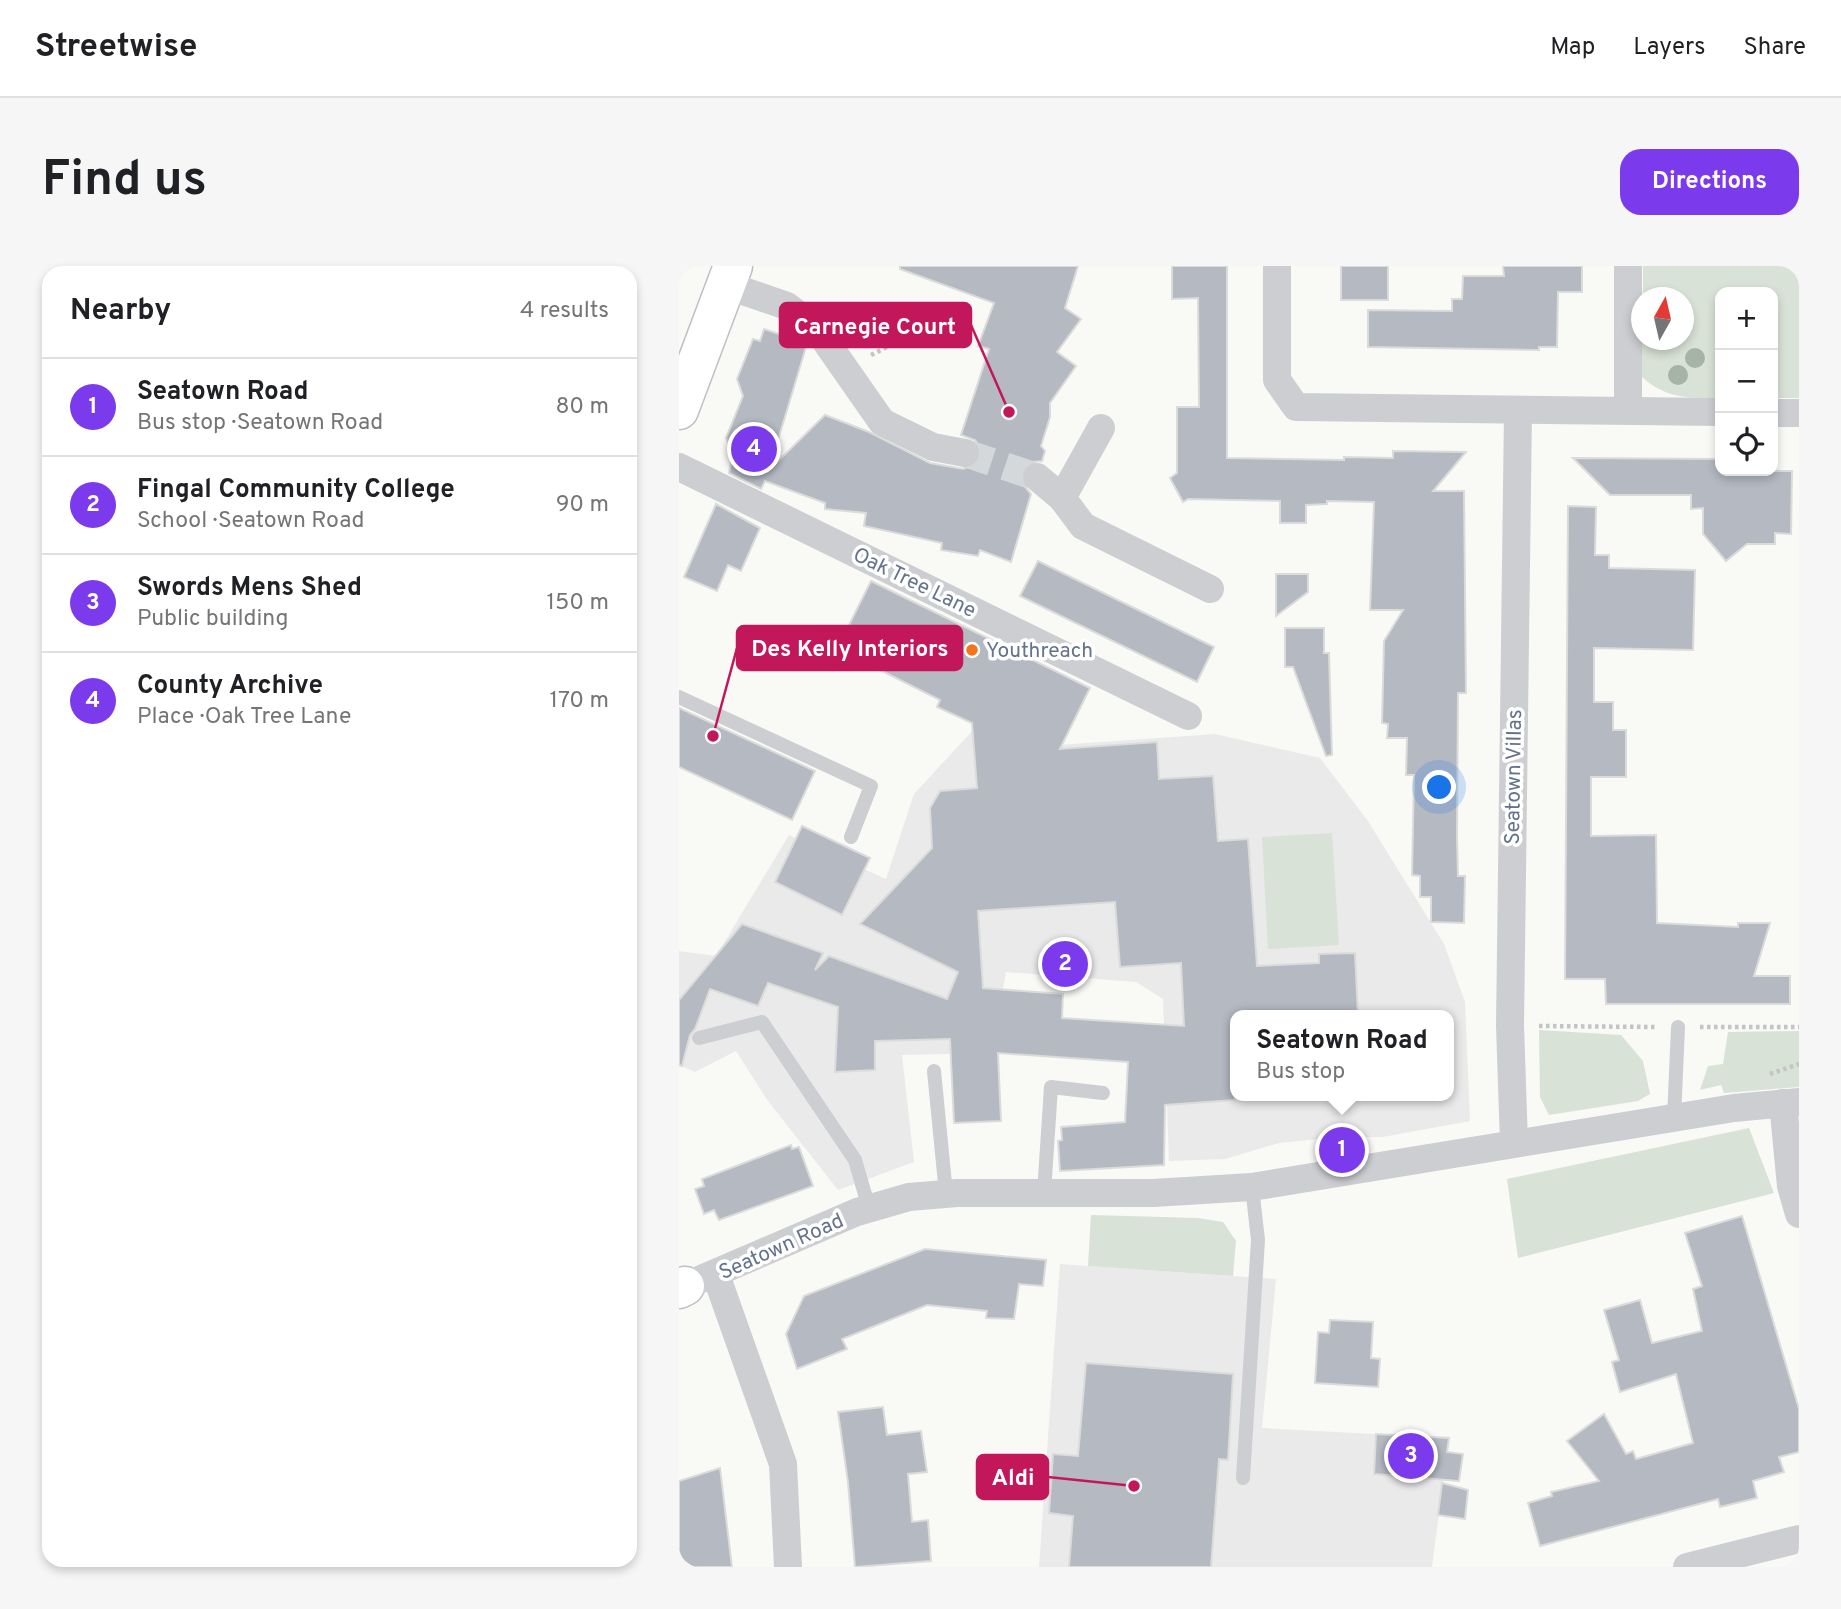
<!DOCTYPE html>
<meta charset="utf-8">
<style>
body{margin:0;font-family:Overpass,sans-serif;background:#f6f6f6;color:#202124}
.controls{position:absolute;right:21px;top:21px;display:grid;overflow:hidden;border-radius:14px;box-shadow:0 4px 10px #0003}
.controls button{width:63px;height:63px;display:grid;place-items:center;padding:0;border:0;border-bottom:2px solid #e0e0e0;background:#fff;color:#202124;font:35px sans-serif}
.compass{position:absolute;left:952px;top:21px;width:63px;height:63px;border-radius:50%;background:#fff;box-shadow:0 4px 10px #0003;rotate:8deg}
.you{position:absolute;left:761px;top:522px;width:24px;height:24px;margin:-18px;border:5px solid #fff;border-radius:50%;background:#1a73e8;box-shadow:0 0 0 10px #1a73e833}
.badge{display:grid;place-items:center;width:46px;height:46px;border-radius:50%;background:#7c3aed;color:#fff;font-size:23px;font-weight:700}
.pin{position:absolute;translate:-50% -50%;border:4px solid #fff;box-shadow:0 2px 7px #0006}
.popup{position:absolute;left:551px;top:744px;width:224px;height:91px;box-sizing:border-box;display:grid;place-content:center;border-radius:14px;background:#fff;filter:drop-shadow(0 2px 5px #0005);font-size:23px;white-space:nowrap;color:#757577}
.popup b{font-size:26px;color:#202124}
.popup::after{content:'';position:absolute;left:50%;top:100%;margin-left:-14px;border:14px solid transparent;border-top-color:#fff}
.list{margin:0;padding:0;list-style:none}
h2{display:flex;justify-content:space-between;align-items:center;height:91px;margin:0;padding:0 28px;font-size:30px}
h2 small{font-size:23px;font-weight:400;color:#757577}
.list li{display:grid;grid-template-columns:46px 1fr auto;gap:21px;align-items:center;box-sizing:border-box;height:98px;padding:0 28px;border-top:2px solid #e0e0e0}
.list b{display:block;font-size:26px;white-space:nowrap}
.list p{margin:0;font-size:23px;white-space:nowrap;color:#757577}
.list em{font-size:23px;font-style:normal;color:#757577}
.icon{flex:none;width:38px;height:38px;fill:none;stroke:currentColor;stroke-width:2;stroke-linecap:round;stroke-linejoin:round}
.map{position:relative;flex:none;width:1120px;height:1301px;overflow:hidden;border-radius:21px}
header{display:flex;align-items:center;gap:42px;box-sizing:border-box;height:98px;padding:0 35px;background:#fff;border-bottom:2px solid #e0e0e0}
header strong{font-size:33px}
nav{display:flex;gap:38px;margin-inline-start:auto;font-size:24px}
.intro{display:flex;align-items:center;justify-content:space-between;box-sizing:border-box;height:168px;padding:0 42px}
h1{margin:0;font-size:49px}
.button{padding:18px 32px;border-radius:21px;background:#7c3aed;color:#fff;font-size:24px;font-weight:700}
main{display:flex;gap:42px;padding:0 42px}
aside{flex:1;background:#fff;border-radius:21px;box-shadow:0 4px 10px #0003}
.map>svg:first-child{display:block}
</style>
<header>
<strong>Streetwise</strong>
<nav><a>Map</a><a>Layers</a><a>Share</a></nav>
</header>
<div class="intro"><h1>Find us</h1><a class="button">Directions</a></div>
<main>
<aside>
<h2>Nearby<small>4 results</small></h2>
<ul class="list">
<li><span class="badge">1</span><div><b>Seatown Road</b><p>Bus stop · Seatown Road</p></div><em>80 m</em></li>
<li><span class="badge">2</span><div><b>Fingal Community College</b><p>School · Seatown Road</p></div><em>90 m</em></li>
<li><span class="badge">3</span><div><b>Swords Mens Shed</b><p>Public building</p></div><em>150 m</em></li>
<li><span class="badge">4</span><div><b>County Archive</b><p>Place · Oak Tree Lane</p></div><em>170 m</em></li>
</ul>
</aside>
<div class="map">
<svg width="1120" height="1301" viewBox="0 0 1120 1301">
<rect width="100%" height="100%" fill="#f9f9f6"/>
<g fill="#eaeaea" fill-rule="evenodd">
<path d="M295 463 323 483 536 468 641 492 689 555 765 678 786 736 791 855 704 871H659L600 877 546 893 490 895 484 733 457 716 327 706 312 787 223 789 235 896 159 924 89 835 57 785 16 806 0 799V685L37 690 110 569 207 613 235 528ZM556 749H770V830H556Z"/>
<path d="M381 998 597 1013 583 1162 770 1172 753 1301H360Z"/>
</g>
<g fill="#d9e2d7">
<path d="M964 0H1120V132H1094V26H1041V132C1010 132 987 133 963 111V74H1004V32L964 31Z"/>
<path d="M653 567 660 679 589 683 583 571Z"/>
<path d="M860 764 942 769 964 795 971 828 959 835 870 849 861 831Z"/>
<path d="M1120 765V821L1045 827 1042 819 1021 824 1029 800 1044 798 1049 766Z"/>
<path d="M1070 862 1095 927 839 992 828 913Z"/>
<path d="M412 949 519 952 544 956 557 975 554 1010 409 1000Z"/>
</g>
<g fill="#b4b9c2" stroke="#dbdbd9" stroke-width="2" fill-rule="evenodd">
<path d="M221 0H399L386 42 402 53 378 86 397 100 371 137V151L362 180 366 185 363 195 352 196 342 207 343 217 352 228 332 296 301 284 299 290 262 284 263 277 185 260 187 247 146 243V237L86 215 82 223 50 207 54 188 47 172 64 130 58 113 74 73 81 75 85 63 122 75 121 79 127 81 90 204 146 149 190 166 251 197 284 203 299 197 301 181 296 174 282 169 310 83 299 80 315 37 221 3Z"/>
<path d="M493 0H548V192L665 194V191L714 192V185L787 186 754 225H785L787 427H779L778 571 779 610H786L785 657 752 656V631H741V610L733 609 735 509H727L728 472H708L709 458 703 457 705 375 724 344H691L695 236 648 235V238L627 239V257H601V235L509 233 504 236 491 212 498 207V141H520L519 32 493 33Z"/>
<rect x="662" y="0" width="47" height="34"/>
<path d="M824 0H903V26H879L878 81H860V84L689 81V44L773 45V33H783L784 10H825Z"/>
<path d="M894 192 1041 193V205H1113L1112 268 1096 267V278H1068L1047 295 1024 268V242L1012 243V229H931Z"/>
<path d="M37 238 81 262 62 305 49 299 38 325 5 311Z"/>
<path d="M889 240 917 241 916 289H930V302L1016 304 1014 384 915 382V436H934V464H947V511H912V570L977 569 978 657 1059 661V657H1091L1075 710H1111V738H927L926 713H886Z"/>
<path d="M359 295 535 381 518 416 341 330Z"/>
<path d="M597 308H629V326L597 350Z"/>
<path d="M192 315 411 422 381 483 478 476 480 513 534 510 539 575 569 573 578 700 640 697V688L676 687 679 749H556V834L486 839 485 899 381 905 379 875 383 874 382 861 446 856 449 796 319 787 322 855 275 857 271 773 196 775V804L156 806 159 741 89 717 79 740 31 723 16 763 11 769 3 800 0 799V734L63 658 144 687 136 704 150 690 268 733 279 706 181 658 253 582 251 542 261 525 298 522 293 457 258 441 261 434 193 400 202 383 167 365ZM436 636 441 701 502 697 505 760 383 752 384 728 304 722 299 645Z"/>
<path d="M606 362H645V387H650L653 489 647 490 614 401H606Z"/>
<path d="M0 442 136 505 113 554 0 501Z"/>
<path d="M123 560 191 592 163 649 96 616Z"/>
<path d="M112 879 113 883 120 881 134 920 40 954 35 944 25 948 16 923 25 920 23 913Z"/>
<path d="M1063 950 1120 1143V1186L1100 1191 1105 1206 1074 1215 1078 1232 1041 1241 1039 1233 861 1280 849 1237 873 1230 872 1226 920 1215 888 1175 925 1148 947 1188 954 1185 957 1193 1014 1177 997 1108 941 1126 933 1096 940 1094 925 1044 961 1034 973 1077 1023 1065 1014 1023 1023 1020 1006 967Z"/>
<path d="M246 983 367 994 364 1020 340 1018 335 1053 307 1052 308 1045 248 1039 163 1073 168 1083 118 1103 107 1068 125 1030Z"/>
<path d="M651 1054 694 1056 692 1092 701 1093 699 1121 636 1117 639 1066 650 1067Z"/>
<path d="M407 1097 554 1108 549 1194 540 1193 532 1301H390L394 1250 370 1247 374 1188 399 1190Z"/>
<path d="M204 1141 208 1169 242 1165 248 1206 229 1208 233 1256 249 1254 252 1295 176 1301 169 1216 159 1146Z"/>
<path d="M697 1168 770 1172 768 1186 784 1188 780 1215 695 1208Z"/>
<path d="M41 1202 53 1301H0V1215Z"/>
<path d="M763 1217 789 1224 786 1253 759 1249Z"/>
</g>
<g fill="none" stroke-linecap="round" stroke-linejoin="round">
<path stroke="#d4d8db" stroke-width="28" stroke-dasharray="28 14" stroke-linecap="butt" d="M286 187 358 211"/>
<defs>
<g id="secondary">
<path d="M0 144 54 0"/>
<path d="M0 1023 6 1020"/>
</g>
</defs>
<use href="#secondary" stroke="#bdc1c7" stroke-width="41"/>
<g stroke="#c2c4c7" stroke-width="4.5" stroke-dasharray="3.5 3.5" stroke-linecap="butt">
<path d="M192 89 220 75"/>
<path d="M860 760 977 761"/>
<path d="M1021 761H1120"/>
<path d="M1091 808 1120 798"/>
</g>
<g stroke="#ccced2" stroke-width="14">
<path d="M0 431 192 520 172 571"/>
<path d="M20 772 83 756 176 894 190 942"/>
<path d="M255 805 267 928"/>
<path d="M995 852 999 761"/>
<path d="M365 927 372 821 424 827"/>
<path d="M564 1212 579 974 573 921"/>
</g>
<g stroke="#ccced2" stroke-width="28">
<path d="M598 0V114L617 141 1041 146"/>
<path d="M949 0V144"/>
<path d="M47 19 108 40 138 63 203 156 254 181 286 187"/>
<path d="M1094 147H1120"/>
<path d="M0 201 509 450"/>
<path d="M358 211 383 232 404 260 531 323"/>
<path d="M383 232 422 162"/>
<path d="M1104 837 1112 920 1120 948"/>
<path d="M835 877 831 760 839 145"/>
<path d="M37 1009 104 1198 109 1301"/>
<path d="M6 1020 178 946 230 931 278 927H474L573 921 1055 842 1120 836"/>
<path d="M1008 1301 1120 1273"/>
</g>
<use href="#secondary" stroke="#fff" stroke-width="38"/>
</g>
<g fill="#a5b4a4">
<circle cx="1016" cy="92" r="10"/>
<circle cx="999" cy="109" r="10"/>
</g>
<circle fill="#f5741b" stroke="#fff" stroke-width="2.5" cx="293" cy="384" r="7"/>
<g text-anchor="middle" stroke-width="7" stroke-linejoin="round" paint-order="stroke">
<g font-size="21" fill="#65738b" stroke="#fff">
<text transform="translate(236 316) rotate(26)" y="7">Oak Tree Lane</text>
<text transform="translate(834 511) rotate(-89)" y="7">Seatown Villas</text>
<text transform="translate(102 980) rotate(-24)" y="7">Seatown Road</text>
</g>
<g font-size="21" fill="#65738b" stroke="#fff" text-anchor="start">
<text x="307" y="391">Youthreach</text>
</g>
</g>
<path fill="none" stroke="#c2185b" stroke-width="2.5" d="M330 146L292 59M34 470L58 382M455 1220L369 1211"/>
<g fill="#c2185b" stroke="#fff" stroke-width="2.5">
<circle cx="330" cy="146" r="7"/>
<circle cx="34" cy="470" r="7"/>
<circle cx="455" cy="1220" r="7"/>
</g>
<g fill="#c2185b" stroke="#c2185b" stroke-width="2.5">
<rect x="101" y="37" width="191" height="44" rx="7"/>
<rect x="58" y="360" width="225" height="44" rx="7"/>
<rect x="298" y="1189" width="71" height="44" rx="7"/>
</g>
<g font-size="23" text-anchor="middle" font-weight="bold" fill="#fff">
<text x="196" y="68">Carnegie Court</text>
<text x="171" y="390">Des Kelly Interiors</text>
<text x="334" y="1219">Aldi</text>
</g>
</svg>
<div class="controls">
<button>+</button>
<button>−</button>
<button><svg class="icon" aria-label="locate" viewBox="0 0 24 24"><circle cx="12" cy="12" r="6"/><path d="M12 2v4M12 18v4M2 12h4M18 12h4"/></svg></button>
</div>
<svg class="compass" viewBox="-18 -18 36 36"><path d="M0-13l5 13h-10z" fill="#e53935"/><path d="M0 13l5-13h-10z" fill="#757577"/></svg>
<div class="you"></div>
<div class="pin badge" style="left:663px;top:884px">1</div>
<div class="popup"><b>Seatown Road</b>Bus stop</div>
<div class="pin badge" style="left:386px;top:698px">2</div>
<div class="pin badge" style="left:732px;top:1190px">3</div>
<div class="pin badge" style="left:75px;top:183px">4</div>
</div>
</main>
